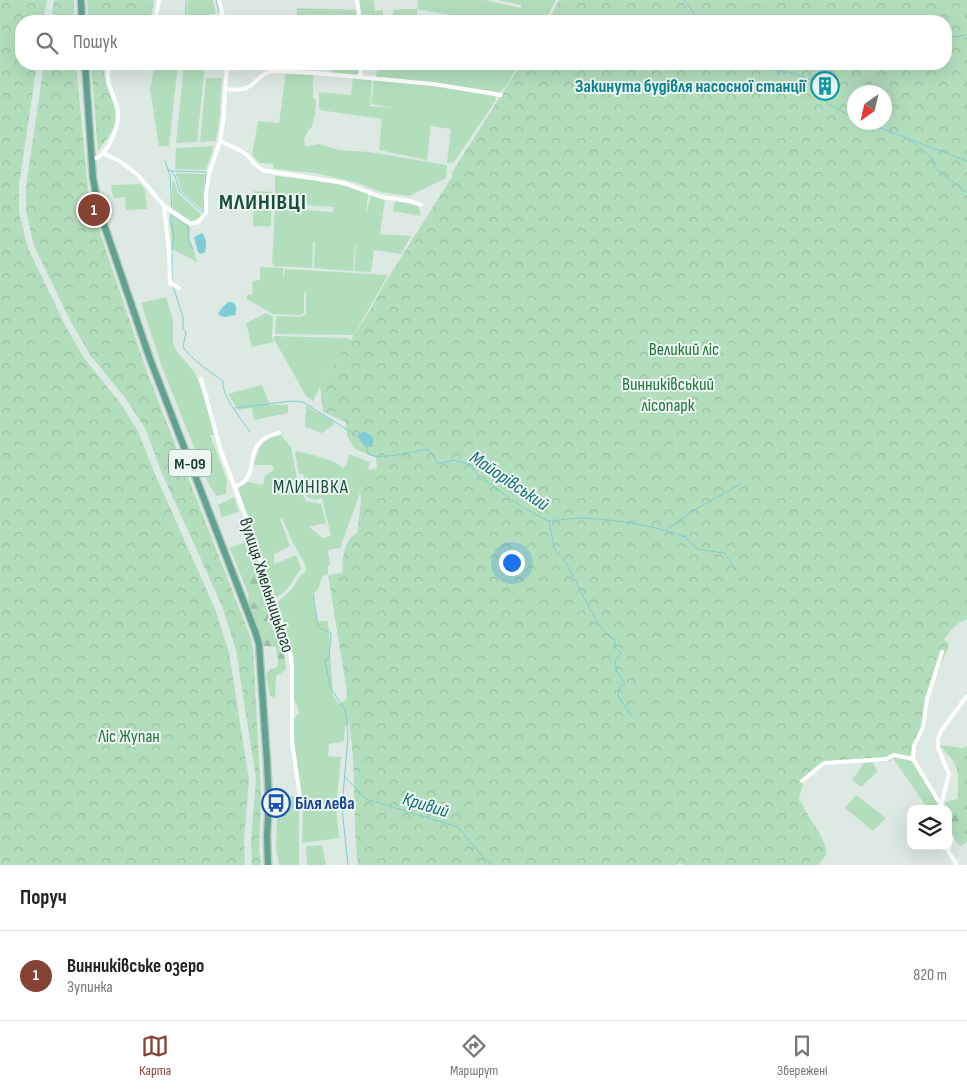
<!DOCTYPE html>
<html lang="uk">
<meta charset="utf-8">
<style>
body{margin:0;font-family:"Sofia Sans Condensed",sans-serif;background:#f6f6f6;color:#222}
.controls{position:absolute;right:15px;bottom:15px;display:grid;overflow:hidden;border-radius:10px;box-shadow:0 5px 20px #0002}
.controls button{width:45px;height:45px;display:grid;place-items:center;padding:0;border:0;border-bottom:1px solid #e0e0e0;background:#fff;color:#222;font:25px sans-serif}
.compass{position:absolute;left:847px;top:85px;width:45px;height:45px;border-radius:50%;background:#fff;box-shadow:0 5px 20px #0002;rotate:214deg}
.you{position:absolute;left:511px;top:562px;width:18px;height:18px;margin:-12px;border:4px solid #fff;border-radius:50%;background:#1a73e8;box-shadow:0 0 0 8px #1a73e833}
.badge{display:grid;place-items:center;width:32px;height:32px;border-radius:50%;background:#854333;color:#fff;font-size:16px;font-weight:700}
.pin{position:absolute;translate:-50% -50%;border:2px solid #fff;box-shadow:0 1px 5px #0006}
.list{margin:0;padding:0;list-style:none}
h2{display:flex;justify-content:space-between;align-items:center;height:65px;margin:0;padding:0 20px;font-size:21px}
h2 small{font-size:16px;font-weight:400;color:#767676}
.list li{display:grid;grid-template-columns:32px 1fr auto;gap:15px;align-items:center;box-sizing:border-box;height:90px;padding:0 20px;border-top:1px solid #e0e0e0}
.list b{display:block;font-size:19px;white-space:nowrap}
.list p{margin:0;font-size:16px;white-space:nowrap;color:#767676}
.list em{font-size:16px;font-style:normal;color:#767676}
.icon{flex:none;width:28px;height:28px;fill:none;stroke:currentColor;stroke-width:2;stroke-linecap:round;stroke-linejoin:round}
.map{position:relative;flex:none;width:967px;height:865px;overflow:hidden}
.search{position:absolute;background:#fff;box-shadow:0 5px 20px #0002;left:15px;right:15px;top:15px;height:55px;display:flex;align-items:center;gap:12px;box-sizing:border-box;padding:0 18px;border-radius:20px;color:#767676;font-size:19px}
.sheet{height:155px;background:#fff}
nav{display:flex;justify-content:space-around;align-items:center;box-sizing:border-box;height:70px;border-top:1px solid #e0e0e0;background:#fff;font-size:14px;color:#767676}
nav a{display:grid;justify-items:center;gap:2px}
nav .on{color:#854333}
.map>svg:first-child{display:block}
</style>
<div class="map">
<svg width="967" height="865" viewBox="0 0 967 865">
<defs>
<pattern id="forest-firs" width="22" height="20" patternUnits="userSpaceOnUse" patternTransform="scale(1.25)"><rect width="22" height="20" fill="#b3debc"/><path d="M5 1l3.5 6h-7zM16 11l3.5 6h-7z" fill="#9abfa2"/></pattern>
<pattern id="park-crowns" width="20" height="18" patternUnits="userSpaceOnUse" patternTransform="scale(1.25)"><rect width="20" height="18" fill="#b3debc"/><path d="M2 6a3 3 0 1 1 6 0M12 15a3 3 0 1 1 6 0" fill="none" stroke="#9abfa2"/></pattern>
</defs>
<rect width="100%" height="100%" fill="#dceae3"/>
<g fill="#b3debc">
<path d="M188 0H213L216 14H210V21L187 20Z"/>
<path d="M359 0H374L375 11 383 10V21H362Z"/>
<path d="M417 0H485L521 8V5L498 0H556L545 21H481L418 9Z"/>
<path d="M297 8 356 10 358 21H297Z"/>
<path d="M404 9H417V21H393V10Z"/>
<path d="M155 64H178L169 146H159L150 89Z"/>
<path d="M184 64H205L197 142 176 143Z"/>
<path d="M258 64H302L301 71 266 68 258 70Z"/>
<path d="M332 64H360L359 73 356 75 331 73Z"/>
<path d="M378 64H518C513 73 508 87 499 93L467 87 376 77Z"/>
<path d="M286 73 313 75V98L316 99C316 109 315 119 311 128L309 129 304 139 305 147 319 144 339 150 368 152 447 165 446 178 409 196 380 192 358 183 315 173 275 169 273 168 274 164 260 163 252 155 258 121 279 123Z"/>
<path d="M206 78H222L220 114 216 141 200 142Z"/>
<path d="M353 78 372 80 370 106 392 108 371 104 374 80 462 89 495 95 496 100 454 162 447 163 451 129 431 126 427 160 379 150 382 119 319 110V92L351 95Z"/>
<path d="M213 146V150L206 170 175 169 176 148Z"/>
<path d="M176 173 205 174 202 210 182 192Z"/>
<path d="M275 176 329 182 366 192 368 194 366 214 371 195 385 199 380 234 411 236 401 254 374 250 371 272 354 271 356 245H355L353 271 314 268 315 242 313 243 312 268 275 266 272 263 275 208 333 212 334 207 275 203Z"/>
<path d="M172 181H174L178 193 203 216 191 222 173 212Z"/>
<path d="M141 184 145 190 147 209 126 210 125 197 113 198 111 185Z"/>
<path d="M254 191 272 192 271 226H253Z"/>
<path d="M395 201 418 206 421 216 393 211Z"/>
<path d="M170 215 190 226V239L197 262 172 249Z"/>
<path d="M260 267 283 268V280L285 269 388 275 354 335 275 334 276 316 302 317 306 314V292L304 293V313L301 315 273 314 247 299V295L253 294 252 281 260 280Z"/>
<path d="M166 297 173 320V343L177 352 192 369 197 378 206 402 214 435H210L227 480 226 494 217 496 209 485 162 367 141 303Z"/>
<path d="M266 313 273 317 272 338 274 342 252 347 246 323Z"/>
<path d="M274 336 346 338 351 340 320 387 313 401 306 396 274 339Z"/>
<path d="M262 385 270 405H288V413L254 420 252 408 238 410 228 394Z"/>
<path d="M306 406 333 421V425L322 433 305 427Z"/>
<path d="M281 435 291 447 298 484 306 501 321 504 326 523 309 527 323 538 331 536 322 498 315 500 307 497 304 476 303 474H299L295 452 297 451C312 455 333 459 343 468L347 464 349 454 370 462 364 482 340 548 328 550 330 565 328 566V575L323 576 317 591 312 593 317 621H328L333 696 339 704 349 698 358 716 345 727 344 741 329 744 328 756 341 757 336 807 339 838 302 843 303 809 293 733 294 719 299 713C298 705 293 701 293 694 292 679 295 666 293 652H290L283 622 277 606 278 602 292 589 300 576 306 571 305 564 293 543 282 518 280 519 290 546 274 554V564L296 555 301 569C292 580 288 593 274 598L238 487 248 482 263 485 265 476 274 470 272 465H254C258 448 262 437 281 435Z"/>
<path d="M234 497 239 512 222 517 218 505Z"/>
<path d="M251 540 285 639 264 642 260 624 230 548Z"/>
<path d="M894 757 913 761 939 806 938 809H928L893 758Z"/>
<path d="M872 762 878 771 861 787 852 780 864 763Z"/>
<path d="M856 795 886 818 873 831 845 808Z"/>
<path d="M278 796H297L299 808V865H279L276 847Z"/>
<path d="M322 845 326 865H307L306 846Z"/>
</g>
<g fill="url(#forest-firs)">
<path d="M256 574 259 577V584L254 586 262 602 268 603C278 624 285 647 286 670L276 676 275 698 270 695 266 674 271 669 276 668 278 664 276 647 264 646 248 603 249 595 243 580 247 575Z"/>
<path d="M939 745 963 748 967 746V842L960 846 948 831V809H944L945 802 958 799C957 767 963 770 939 745Z"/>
</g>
<g fill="url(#park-crowns)" fill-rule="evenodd">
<path d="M0 0H47L43 21H21V64H37L19 185V212L28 248 65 325 84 358 121 404 138 431 155 474 215 609 229 652 249 780 244 840 245 865H0Z"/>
<path d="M54 0H74V21H51Z"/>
<path d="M87 0H154L150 21H88Z"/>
<path d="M559 0H967V619C956 623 951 630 944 639L949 644C945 658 937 670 932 684 923 711 925 734 908 759L894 757 890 761 825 764 804 781 799 798C807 818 824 833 827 854L818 865H683L679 863 677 865H358C352 818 357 770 349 723L358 716 349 699 346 700 347 692 328 575 342 573C343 559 343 540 357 533L361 503 359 471 377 469 376 457 355 449 347 436 346 422 323 412 320 387 369 312 383 286 453 175 451 174 521 64H946V21H548ZM854 92H884V122H854Z"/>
<path d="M44 64H76L89 200 148 375 250 636 253 648 261 797 259 849 261 865H252L251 841 256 779 236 650 222 606 161 471 145 428 126 399 90 355 71 322 34 246 26 211V186Z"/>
<path d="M91 64H105C100 85 120 104 115 124 112 134 103 143 98 151Z"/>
</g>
<g fill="#7fccd5">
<path d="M202 233C206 236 207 248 205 252L201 254 198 252 194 237Z"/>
<path d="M228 302H232C237 305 237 309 235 315L225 317 218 315 220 310Z"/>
<path d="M364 431 373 437V442L371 447C364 448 360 441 358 435Z"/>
</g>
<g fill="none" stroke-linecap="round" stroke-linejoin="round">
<g stroke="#7fccd5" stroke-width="1">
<path d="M216 0 219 12"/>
<path d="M684 0 700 21"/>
<path d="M186 20V0"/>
<path d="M946 38 966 35"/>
<path d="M758 64 769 69 792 73 819 83 828 104 854 118"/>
<path d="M810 78 820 71 851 68 858 64"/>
<path d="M865 122 909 139 932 158 935 168 967 193"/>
<path d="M912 140 967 161"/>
<path d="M165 161 170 175 172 210"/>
<path d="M169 170 172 171 206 172 203 213"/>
<path d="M171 171 175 176 180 192 202 212"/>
<path d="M173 216 188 227V240L193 249"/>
<path d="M172 251 174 235 170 220 172 214"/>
<path d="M172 279V254"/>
<path d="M173 286 183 317V328L186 332 183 347C189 357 212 374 223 381 221 395 242 420 250 432"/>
<path d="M235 408 292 401 303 402 359 437"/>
<path d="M367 446 368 454C378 461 415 451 428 449L438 464 454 460 471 465 480 479C493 483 494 487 504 494 518 504 533 514 549 521 551 530 552 542 556 551 559 555 563 559 566 563 577 581 597 632 615 640L614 647 619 651 621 654 615 660 617 672 625 683 620 687 618 696 632 717"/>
<path d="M549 521C560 520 573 518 584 518 618 520 654 525 685 537L687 536"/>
<path d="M667 529 696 509 741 484"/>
<path d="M685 537 697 549 724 553 737 571"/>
<path d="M313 593 318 627 331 633 329 658 325 660 330 687 345 710 347 721 348 736 342 808 348 865"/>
<path d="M345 777 366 799 458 827 482 856 493 865"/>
</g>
<defs>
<g id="primary">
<path d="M81 0 82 21"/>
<path d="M85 64 93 178 99 210 150 359 255 631 259 644 267 762 269 803 267 836 268 865"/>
</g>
</defs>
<use href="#primary" stroke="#bbc4c1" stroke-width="9"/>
<g stroke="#fff" stroke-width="4">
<path d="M219 0 224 21"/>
<path d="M357 0 360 21"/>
<path d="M155 21 159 0"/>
<path d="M360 77 361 64"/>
<path d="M226 89C258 94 253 74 273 71L316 73 433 84 501 95"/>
<path d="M220 141C229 145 239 149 247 155 254 162 256 168 266 171L344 183 381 197 411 201 421 205"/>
<path d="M103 153 121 162 139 176 164 206 191 224 198 222 206 213V194L209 174 220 141 223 123 227 64"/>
<path d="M92 159C100 158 102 154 107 148 114 137 119 124 118 111 116 95 100 78 112 64"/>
<path d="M164 206 169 251 170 283 179 288"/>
<path d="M201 379 221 451 244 512 288 643 292 666V742L301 804"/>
<path d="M234 487C266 477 236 442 279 433"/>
<path d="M802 781 824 763 887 759 894 755 913 759"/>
<path d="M941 805 913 759 914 746 923 727 927 699 942 652"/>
<path d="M940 809 949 774 938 748V739L941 731 967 696"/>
<path d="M948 832 952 838 948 851 957 865"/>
</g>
<use href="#primary" stroke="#5da38e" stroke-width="6"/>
</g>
<defs>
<symbol id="building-ring" viewBox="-11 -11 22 22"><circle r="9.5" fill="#edf7f1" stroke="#0f9aa8" stroke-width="1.5"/><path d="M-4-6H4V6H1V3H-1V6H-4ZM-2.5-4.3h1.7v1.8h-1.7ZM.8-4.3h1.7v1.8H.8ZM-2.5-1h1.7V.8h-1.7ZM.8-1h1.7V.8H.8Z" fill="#0f9aa8"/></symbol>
<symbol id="bus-ring" viewBox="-11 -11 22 22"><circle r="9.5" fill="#edf7f1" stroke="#1a4fb4" stroke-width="1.5"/><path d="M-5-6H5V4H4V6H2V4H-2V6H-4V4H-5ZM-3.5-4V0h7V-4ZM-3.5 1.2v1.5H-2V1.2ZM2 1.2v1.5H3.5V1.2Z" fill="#1a4fb4"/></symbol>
</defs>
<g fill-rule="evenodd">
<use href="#building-ring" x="809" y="70" width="32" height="32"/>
<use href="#bus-ring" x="260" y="787" width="32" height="32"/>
</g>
<g text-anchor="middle" stroke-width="4" stroke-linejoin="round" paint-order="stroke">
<rect fill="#edf7f1" stroke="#5b736b" stroke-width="1" x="169" y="449.5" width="42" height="27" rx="4"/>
<g font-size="16" font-weight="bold" fill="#1d3a31">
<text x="190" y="469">М-09</text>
</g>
<g font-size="18" font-weight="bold" fill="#0d838f" stroke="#edf7f1" text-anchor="end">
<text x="806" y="92">Закинута будівля насосної станції</text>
</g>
<g font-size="18" fill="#25743f" stroke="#edf7f1">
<text x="684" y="355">Великий ліс</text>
<text x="668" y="390">Винниківський<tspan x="668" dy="21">лісопарк</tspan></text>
<text x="129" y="742">Ліс Жупан</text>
</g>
<g font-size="18" fill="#1d3a31" stroke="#edf7f1">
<text transform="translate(267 585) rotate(72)" y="6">вулиця Хмельницького</text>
</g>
<g font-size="18" font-weight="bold" fill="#164399" stroke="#edf7f1" text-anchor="start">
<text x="295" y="809">Бiля лева</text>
</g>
<g font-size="19" font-style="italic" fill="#146e79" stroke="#edf7f1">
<text transform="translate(510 480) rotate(34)" y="7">Майорівський</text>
<text transform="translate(426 804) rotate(17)" y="7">Кривий</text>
</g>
<g font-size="19" letter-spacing="1" fill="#184d3e" stroke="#edf7f1">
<text x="311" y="493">МЛИНІВКА</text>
</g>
<g font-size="22" font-weight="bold" letter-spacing="1" fill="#184d3e" stroke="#edf7f1">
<text x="263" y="209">МЛИНІВЦІ</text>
</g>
</g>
</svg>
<div class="controls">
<button><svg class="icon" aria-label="layers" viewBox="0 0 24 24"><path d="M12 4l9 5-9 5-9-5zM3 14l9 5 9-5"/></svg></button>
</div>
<svg class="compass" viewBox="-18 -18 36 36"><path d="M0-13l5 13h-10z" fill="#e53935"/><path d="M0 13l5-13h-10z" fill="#767676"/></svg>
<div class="you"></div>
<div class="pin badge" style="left:94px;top:210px">1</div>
<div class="search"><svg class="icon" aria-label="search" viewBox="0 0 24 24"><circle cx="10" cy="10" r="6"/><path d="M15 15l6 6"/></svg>Пошук</div>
</div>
<section class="sheet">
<h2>Поруч<small></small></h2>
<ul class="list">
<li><span class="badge">1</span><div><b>Винниківське озеро</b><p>Зупинка</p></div><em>820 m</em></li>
</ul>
</section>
<nav>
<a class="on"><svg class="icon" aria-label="map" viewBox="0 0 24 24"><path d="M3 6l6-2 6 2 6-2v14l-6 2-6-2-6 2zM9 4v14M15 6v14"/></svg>Карта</a>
<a><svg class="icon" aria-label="directions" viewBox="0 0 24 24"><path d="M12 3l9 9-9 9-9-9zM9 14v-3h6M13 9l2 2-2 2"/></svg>Маршрут</a>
<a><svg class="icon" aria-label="saved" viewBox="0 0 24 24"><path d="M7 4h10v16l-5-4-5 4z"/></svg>Збережені</a>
</nav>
